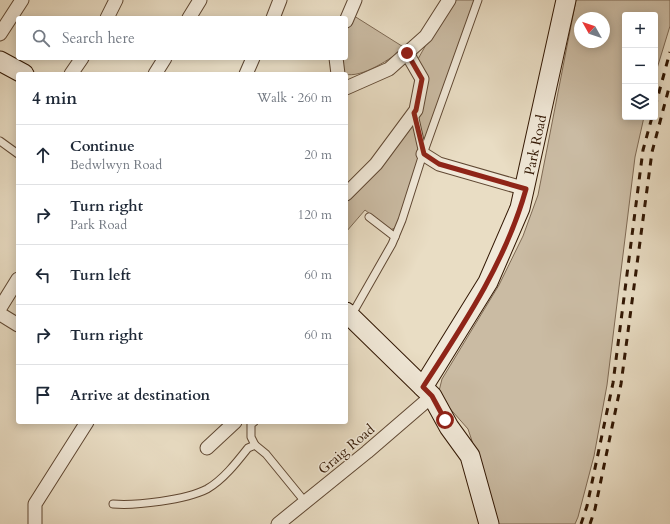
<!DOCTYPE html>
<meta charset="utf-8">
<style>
body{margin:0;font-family:Cardo,serif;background:#f6f6f7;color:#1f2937}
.controls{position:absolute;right:12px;top:12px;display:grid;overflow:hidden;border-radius:4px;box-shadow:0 2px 10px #0003}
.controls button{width:36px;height:36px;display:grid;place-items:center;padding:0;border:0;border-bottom:1px solid #e0e1e3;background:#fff;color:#1f2937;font:20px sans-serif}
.compass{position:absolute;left:574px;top:12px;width:36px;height:36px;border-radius:50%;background:#fff;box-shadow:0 2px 10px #0003;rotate:310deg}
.stop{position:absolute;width:12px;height:12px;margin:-9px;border:3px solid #8f2418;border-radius:50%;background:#fff}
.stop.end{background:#8f2418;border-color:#fff;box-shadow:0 1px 4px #0008}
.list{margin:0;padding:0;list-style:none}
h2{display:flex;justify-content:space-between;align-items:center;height:52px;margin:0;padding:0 16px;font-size:17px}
h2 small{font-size:13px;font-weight:400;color:#747a83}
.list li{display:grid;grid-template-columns:26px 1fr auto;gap:12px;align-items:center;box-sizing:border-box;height:60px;padding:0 16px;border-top:1px solid #e0e1e3}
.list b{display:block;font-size:15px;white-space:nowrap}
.list p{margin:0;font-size:13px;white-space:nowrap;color:#747a83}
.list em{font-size:13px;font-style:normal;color:#747a83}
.icon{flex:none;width:22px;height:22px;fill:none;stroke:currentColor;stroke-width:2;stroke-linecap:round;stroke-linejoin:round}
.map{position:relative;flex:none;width:670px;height:524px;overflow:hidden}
.search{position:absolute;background:#fff;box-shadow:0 2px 10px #0003;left:16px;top:16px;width:332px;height:44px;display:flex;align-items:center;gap:10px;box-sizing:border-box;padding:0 14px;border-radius:4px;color:#747a83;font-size:15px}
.panel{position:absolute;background:#fff;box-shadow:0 2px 10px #0003;left:16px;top:72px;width:332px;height:352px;border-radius:4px}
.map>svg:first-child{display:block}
</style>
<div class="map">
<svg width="670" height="524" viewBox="0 0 670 524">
<rect width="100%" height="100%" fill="#e9ddc4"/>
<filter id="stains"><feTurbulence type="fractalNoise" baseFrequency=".005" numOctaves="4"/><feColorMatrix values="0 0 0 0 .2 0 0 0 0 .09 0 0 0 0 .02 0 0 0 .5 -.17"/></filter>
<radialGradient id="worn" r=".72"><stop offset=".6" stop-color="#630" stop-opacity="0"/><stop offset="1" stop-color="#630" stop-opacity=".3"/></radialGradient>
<g fill="#cabba3" stroke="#7e6953" fill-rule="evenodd">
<path d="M451 0H476L400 219 395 228 390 230 365 210 346 232V197L418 111V59Z"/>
<path d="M576 0H670V26L655 75V15H625V117H644L635 157 607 385 594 456 578 517 575 524H496L481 460 477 456 468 429 438 395 442 379 499 285 523 236 538 195ZM580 18H604V42H580Z"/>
<path d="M351 14 405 48C391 58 362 79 344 74L337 58H346V26Z"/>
</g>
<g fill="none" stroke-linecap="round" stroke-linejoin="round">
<defs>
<g id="lane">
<path d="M414 114 423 154 478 0"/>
<path d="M0 141 18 154"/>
<path d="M369 217 395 237"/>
<path d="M351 316 392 244 402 220 423 154"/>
<path d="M254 422 251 424V437L255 445"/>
<path d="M113 504C135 506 186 500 207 489 223 480 237 462 248 448L255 445 266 454 306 503"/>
</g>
<g id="street">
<path d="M107 18 116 0"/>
<path d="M189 18 200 0"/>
<path d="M273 18 280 0"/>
<path d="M346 21 355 0"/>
<path d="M0 34 22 0"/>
<path d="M336 58 338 74"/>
<path d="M71 74 82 58"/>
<path d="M155 74 165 58"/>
<path d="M246 74 253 58"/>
<path d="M346 88 389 69 426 36 449 0"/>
<path d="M423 154 439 164 526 189"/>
<path d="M346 194 376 164 416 110 422 79 407 53"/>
<path d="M0 308 18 279"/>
<path d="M0 314 18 325"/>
<path d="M207 448 235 422"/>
<path d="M35 524V504L87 422"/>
<path d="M278 524 367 452 432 396"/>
</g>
<g id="secondary">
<path d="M0 61 24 74"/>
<path d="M346 312 432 396 449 427 470 456 489 524"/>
<path d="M423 387 488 282 520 208 566 0"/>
</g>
</defs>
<use href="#lane" stroke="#604833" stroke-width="9"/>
<use href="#street" stroke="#604833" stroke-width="15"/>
<use href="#secondary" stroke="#321703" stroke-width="21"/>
<use href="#lane" stroke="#f1e9d9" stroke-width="7"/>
<use href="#street" stroke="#f1e9d9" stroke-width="13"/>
<use href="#secondary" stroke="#f1e9d9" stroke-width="19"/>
<g stroke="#321703" stroke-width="3" stroke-dasharray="7 7" stroke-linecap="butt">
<path d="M655 107 670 52"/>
<path d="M581 524 587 506 613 383 643 150 652 117"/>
<path d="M590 524 595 509 621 384 652 152 670 84"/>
</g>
</g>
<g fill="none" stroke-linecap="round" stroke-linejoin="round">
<path stroke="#8f2418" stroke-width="5" d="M407 53 422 79 416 110 414 113 424 154 439 164 526 189C506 261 464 324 423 387L432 396 445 420"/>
</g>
<g text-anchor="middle" stroke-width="3" stroke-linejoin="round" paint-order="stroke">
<g font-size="14" fill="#321703" stroke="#f1e9d9">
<text transform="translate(535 145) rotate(-78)" y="5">Park Road</text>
<text transform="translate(346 449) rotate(-40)" y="5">Graig Road</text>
</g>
</g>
<rect width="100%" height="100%" filter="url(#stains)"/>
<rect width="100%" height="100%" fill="url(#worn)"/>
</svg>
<div class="controls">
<button>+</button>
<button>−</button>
<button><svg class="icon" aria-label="layers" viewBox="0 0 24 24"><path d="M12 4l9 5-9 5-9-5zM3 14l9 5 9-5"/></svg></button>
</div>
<svg class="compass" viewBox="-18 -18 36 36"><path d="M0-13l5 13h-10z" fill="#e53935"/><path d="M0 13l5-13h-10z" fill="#747a83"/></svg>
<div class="stop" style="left:445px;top:420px"></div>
<div class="stop end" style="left:407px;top:53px"></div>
<div class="search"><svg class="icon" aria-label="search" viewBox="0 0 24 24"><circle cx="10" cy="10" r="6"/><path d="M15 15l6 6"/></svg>Search here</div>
<section class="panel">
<h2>4 min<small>Walk · 260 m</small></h2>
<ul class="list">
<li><svg class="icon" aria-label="ahead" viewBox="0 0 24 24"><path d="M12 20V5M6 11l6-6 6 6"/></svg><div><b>Continue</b><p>Bedwlwyn Road</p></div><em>20 m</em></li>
<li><svg class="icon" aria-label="right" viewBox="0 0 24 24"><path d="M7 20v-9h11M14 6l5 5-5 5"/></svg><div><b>Turn right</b><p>Park Road</p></div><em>120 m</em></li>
<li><svg class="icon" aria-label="left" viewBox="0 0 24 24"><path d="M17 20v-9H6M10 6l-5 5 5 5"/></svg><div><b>Turn left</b></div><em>60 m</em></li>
<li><svg class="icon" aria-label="right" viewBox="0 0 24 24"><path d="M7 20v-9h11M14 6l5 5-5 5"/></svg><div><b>Turn right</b></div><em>60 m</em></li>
<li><svg class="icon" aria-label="arrive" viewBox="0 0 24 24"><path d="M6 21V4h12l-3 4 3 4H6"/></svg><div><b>Arrive at destination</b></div></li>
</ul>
</section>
</div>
